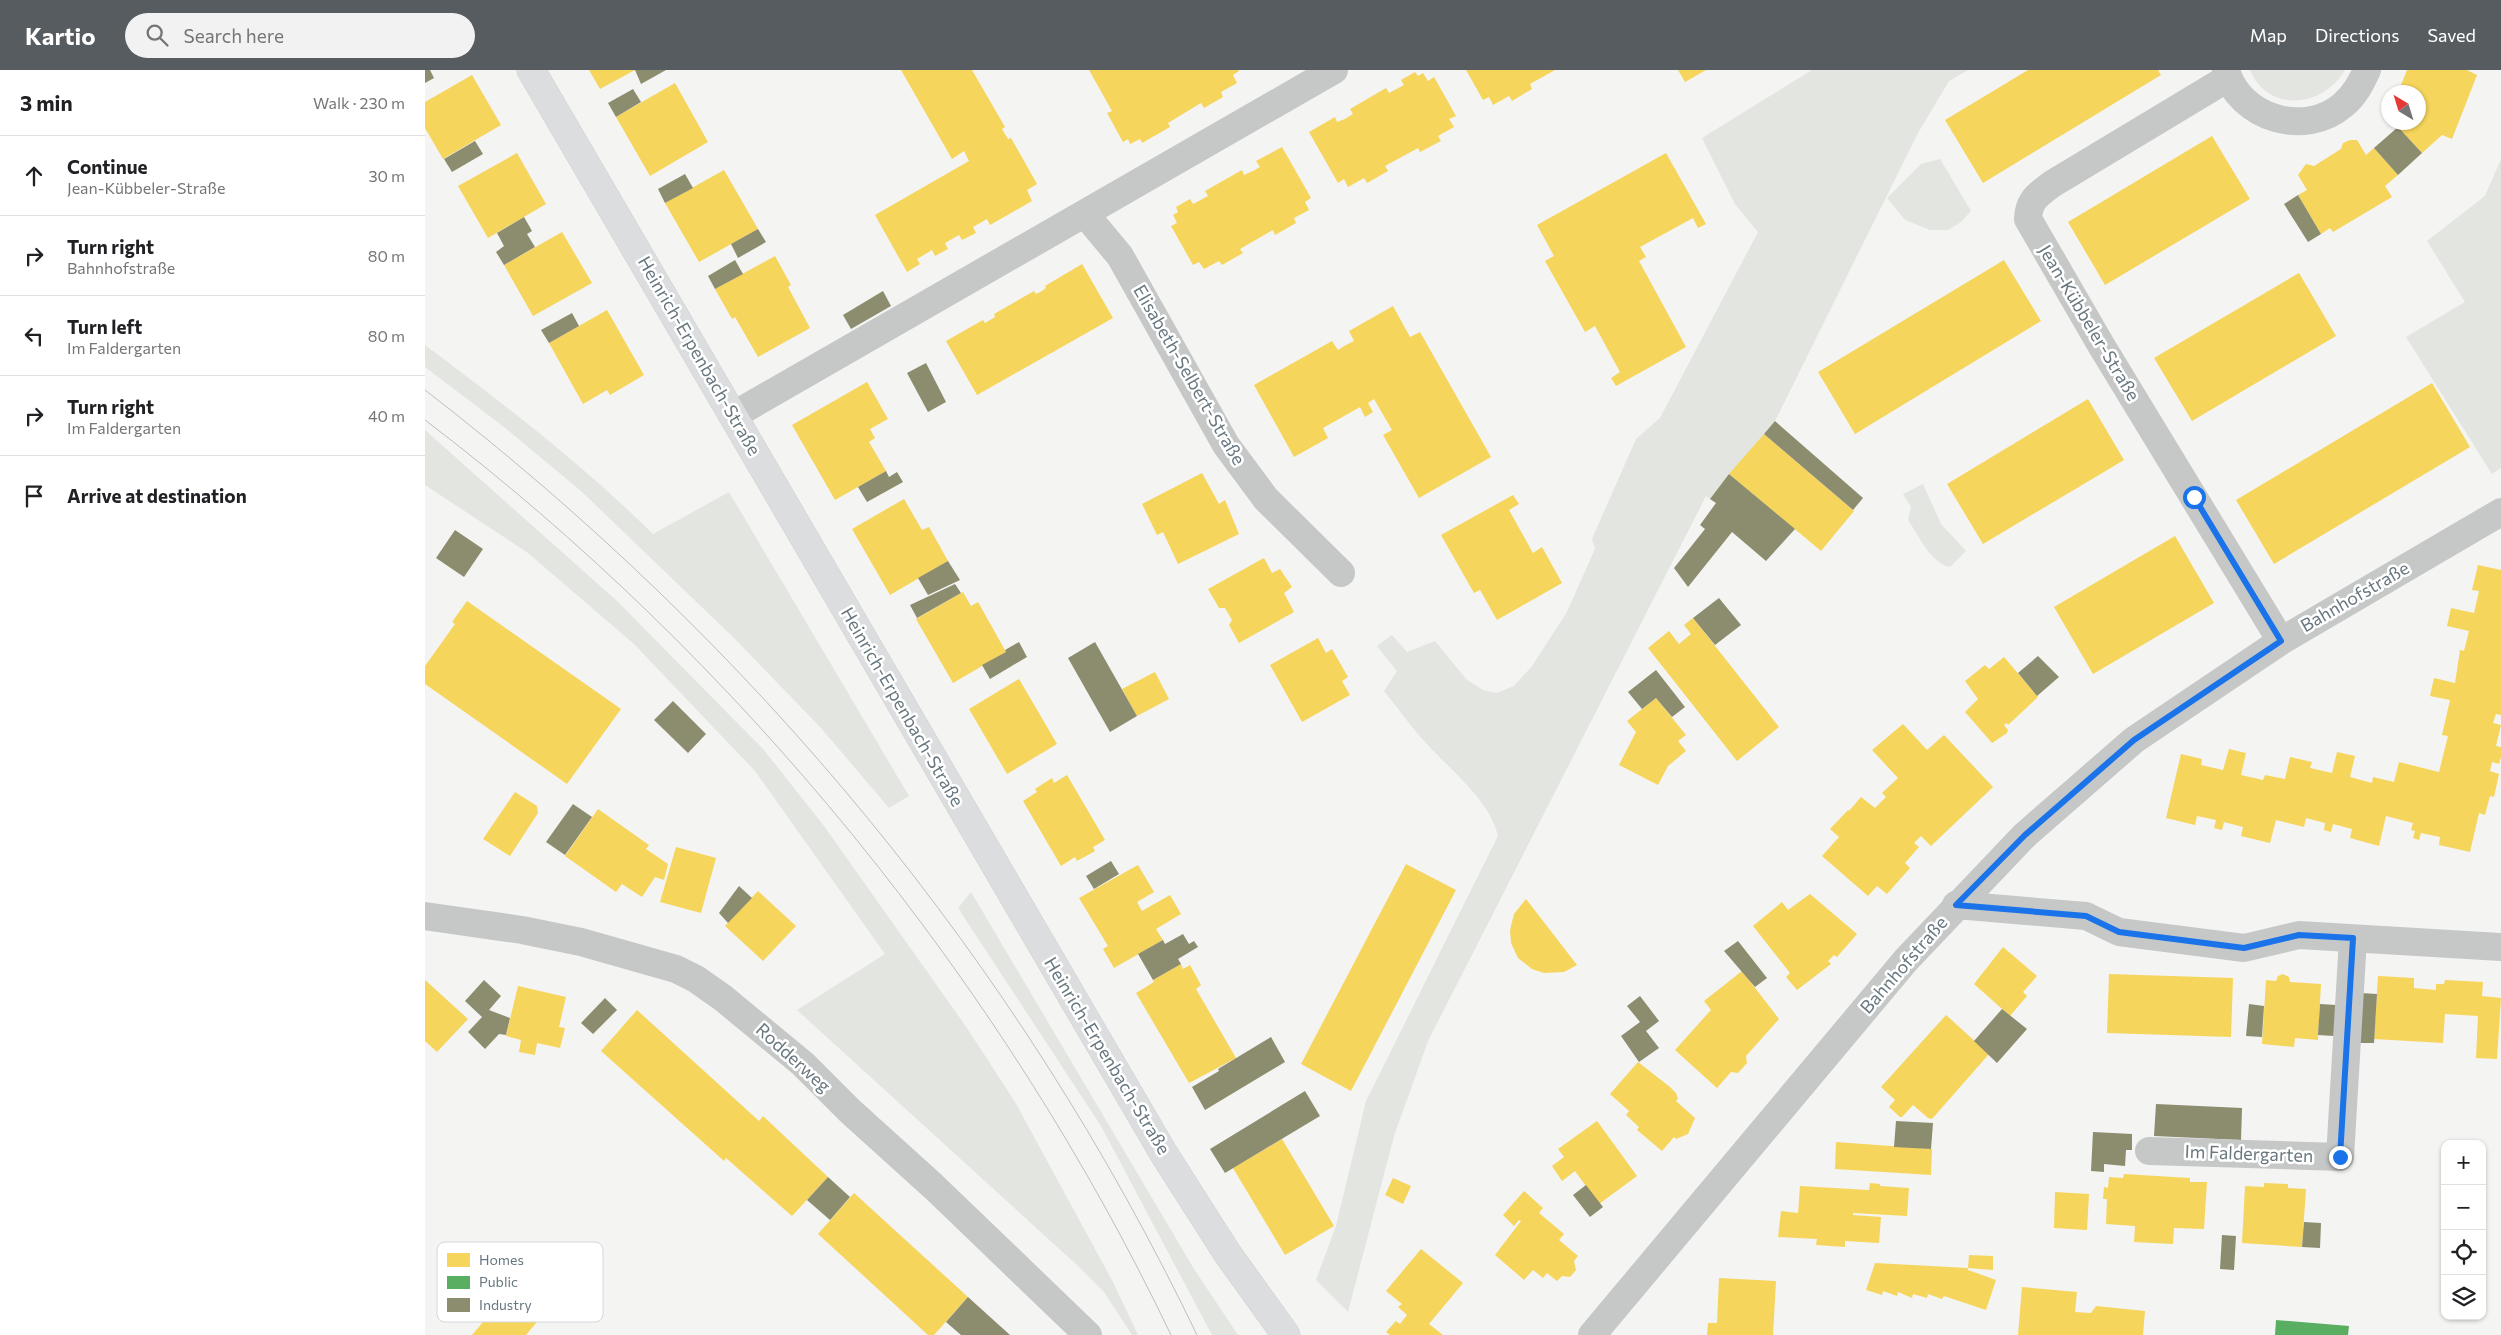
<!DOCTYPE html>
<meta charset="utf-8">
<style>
body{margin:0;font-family:Commissioner,sans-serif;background:#f2f2f2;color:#202124}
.controls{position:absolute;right:15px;bottom:15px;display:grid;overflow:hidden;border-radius:10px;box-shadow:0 1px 4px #0004}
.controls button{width:45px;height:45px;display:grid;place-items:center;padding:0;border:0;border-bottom:1px solid #e0e0e0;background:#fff;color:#202124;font:25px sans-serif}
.compass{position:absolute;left:1956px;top:15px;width:45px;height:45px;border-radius:50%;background:#fff;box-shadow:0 1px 4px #0004;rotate:322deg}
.stop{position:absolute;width:15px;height:15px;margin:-11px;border:4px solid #1a73e8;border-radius:50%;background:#fff}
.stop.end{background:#1a73e8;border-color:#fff;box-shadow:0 1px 5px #0008}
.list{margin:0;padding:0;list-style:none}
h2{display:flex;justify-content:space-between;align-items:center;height:65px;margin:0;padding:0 20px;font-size:21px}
h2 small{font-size:16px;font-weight:400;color:#757577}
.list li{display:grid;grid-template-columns:32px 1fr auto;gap:15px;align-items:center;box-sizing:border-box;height:80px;padding:0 20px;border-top:1px solid #e0e0e0}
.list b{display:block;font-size:19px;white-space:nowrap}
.list p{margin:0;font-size:16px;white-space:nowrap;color:#757577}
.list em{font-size:16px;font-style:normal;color:#757577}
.icon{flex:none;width:28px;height:28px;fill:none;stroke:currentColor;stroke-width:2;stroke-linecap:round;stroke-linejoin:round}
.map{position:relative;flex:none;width:2076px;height:1265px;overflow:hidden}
header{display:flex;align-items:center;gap:30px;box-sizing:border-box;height:70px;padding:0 25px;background:#565c5f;color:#fff}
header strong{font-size:24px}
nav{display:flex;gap:28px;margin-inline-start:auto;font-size:18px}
.search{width:350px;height:45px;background:#f2f2f2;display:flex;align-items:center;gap:12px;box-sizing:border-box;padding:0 18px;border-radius:28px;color:#757577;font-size:19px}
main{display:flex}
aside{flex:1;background:#fff}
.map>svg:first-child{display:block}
</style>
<header>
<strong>Kartio</strong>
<div class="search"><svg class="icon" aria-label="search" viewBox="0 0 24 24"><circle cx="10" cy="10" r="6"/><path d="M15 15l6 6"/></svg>Search here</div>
<nav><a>Map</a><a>Directions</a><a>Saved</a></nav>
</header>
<main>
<aside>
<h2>3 min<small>Walk · 230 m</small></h2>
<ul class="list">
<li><svg class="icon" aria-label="ahead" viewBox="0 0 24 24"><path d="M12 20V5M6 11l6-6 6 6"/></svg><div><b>Continue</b><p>Jean-Kübbeler-Straße</p></div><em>30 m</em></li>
<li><svg class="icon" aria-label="right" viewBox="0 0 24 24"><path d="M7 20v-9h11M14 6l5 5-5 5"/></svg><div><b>Turn right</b><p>Bahnhofstraße</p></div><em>80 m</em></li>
<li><svg class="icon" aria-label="left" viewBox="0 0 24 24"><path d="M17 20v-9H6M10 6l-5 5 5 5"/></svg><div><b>Turn left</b><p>Im Faldergarten</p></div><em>80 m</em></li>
<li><svg class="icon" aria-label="right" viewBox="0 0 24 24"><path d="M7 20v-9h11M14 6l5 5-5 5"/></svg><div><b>Turn right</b><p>Im Faldergarten</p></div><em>40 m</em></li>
<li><svg class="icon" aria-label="arrive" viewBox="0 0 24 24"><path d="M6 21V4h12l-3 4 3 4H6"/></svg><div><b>Arrive at destination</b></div></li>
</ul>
</aside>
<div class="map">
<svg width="2076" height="1265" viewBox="0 0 2076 1265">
<rect width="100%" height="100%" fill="#f4f4f3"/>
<g fill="#e3e5e0">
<path d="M1387 0H1543L1524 11 1493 63 1350 351 1285 429 1281 426 1003 971 969 1066 923 1242 891 1210 911 1156 941 1031 1073 766C1065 730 1025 700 1001 673 986 657 973 638 959 621L972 601 952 576 967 565 982 582 1010 571 1041 609 1058 620 1072 623 1089 616 1107 596 1142 542 1170 479 1167 469 1211 369 1235 348 1333 162 1310 134 1277 68Z"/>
<path d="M1825 0H1920C1899 37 1843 44 1825 0Z"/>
<path d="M1515 89 1546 141 1536 152 1523 160H1505L1480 150 1462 128 1496 94Z"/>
<path d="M2076 89V398L2067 404 1981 267 2040 232 2002 171 2060 126Z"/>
<path d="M0 275C79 334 158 395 228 464L304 422 484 726 464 738 396 658 310 569 156 421 79 357 0 297Z"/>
<path d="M0 360 192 531 339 680 399 756 542 958 590 1032 688 1212 713 1265H707L679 1222 653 1196 372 940 460 884 330 701 209 574 103 483 0 415Z"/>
<path d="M1498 414 1516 454 1541 481 1525 497C1506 494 1493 464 1483 450L1486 437 1478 424Z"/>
<path d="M546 822 769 1199 813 1265H787L676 1056 533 838Z"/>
</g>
<g fill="#f6d55c">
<path d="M164 0H210L175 19Z"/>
<path d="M476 0H547L580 57 577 59 583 69 586 68 612 114 602 120 607 131 565 155 562 149 548 157 551 163 537 170 534 165 520 173 523 179 510 186 507 180 492 189 495 194 482 202 450 145 544 91 539 81 527 89Z"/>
<path d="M664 0H813L814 1 808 5 812 13 796 22 798 27 779 38 776 33 743 53 745 57 717 73 715 69 705 74 703 69 698 72 682 43 687 41Z"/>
<path d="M1041 0H1130L1105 14 1107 19 1087 31 1084 26 1068 35 1064 27 1058 30Z"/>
<path d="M1253 0H1281L1260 12Z"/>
<path d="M1603 0H1733L1736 5 1558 113 1520 50Z"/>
<path d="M1982 0H2042L2052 5 2027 69 2017 65 1997 83 1973 57 1977 52H1994V22H1973Z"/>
<path d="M990 2 993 6 998 3 1003 11 1009 7 1031 46 1024 49 1029 57 1013 66 1016 71 995 82 993 78 960 96 963 101 942 113 939 108 923 117 919 109 913 113 884 62 910 47 912 52 920 49 928 44 925 39 961 18 964 23 979 15 976 10Z"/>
<path d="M47 5 76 55 18 89 0 58V32Z"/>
<path d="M250 13 283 72 225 106 191 47Z"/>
<path d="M1787 66 1825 129 1680 215 1643 152Z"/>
<path d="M1925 70H1932L1941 85 1949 78 1973 105 1960 116 1967 127 1908 162 1905 158 1896 164 1873 125 1882 120 1873 105 1881 94 1889 96 1916 79 1918 73Z"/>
<path d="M857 77 886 128 880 132 884 140 869 148 871 153 850 165 848 160 815 179 818 183 797 195 794 191 779 199 774 192 768 195 746 156 752 153 748 145 753 142 751 137 765 129 768 134 783 126 780 121 817 100 819 105 828 101 835 97 831 91Z"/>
<path d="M92 83 121 134 63 168 33 116Z"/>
<path d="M1241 83 1281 154 1273 158 1268 148 1215 177 1221 187 1214 191 1261 277 1191 316 1186 308 1195 302 1170 256 1160 262 1120 191 1129 186 1112 155Z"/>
<path d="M299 100 333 159 274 192 240 133Z"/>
<path d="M137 162 167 213 108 246 79 195Z"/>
<path d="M350 186 366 215 363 217 385 258 333 287 310 247 307 249 290 219Z"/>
<path d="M1579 190 1616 251 1430 364 1393 302Z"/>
<path d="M657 194 688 248 552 325 521 271 558 250 560 253 570 247 569 244 609 221 611 224 617 221 621 218 620 216Z"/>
<path d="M1874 203 1911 266 1767 351 1729 288Z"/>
<path d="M968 236 985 267 995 262 1066 387 994 428 958 365 967 360 949 329 943 333 948 342 940 347 935 337 898 358 903 368 869 387 829 315 907 271 913 280 921 275 929 271 924 261Z"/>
<path d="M182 240 219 305 185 325 182 320 158 334 124 273Z"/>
<path d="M442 312 463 349 445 359 450 368 444 372 461 401 410 430 367 355Z"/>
<path d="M2007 313 2045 377 1849 494 1811 430Z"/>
<path d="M1663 329 1699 390 1558 474 1522 414Z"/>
<path d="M1339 364 1429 441 1396 481 1304 404Z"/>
<path d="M777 403 794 434 800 430 814 464 753 494 738 462 732 465 717 434Z"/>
<path d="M1088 425 1094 434 1084 440 1108 483 1117 477 1137 513 1072 550 1055 520 1049 523 1016 465Z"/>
<path d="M479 429 497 460 504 457 523 491 465 525 427 459Z"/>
<path d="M1750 466 1789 533 1668 604 1629 537Z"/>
<path d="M839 488 847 503 855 499 867 517 859 523 869 542 814 573 804 555 807 550 800 538H794L783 519Z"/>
<path d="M2053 495 2076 500V645L2071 644 2068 653 2076 655 2071 676 2076 677V687L2074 694 2067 692 2065 701 2074 704 2069 727 2065 726 2060 745 2054 743 2045 782 2014 775 2015 767 1996 763 1994 770 1988 768 1990 761 1986 760 1988 753 1961 746 1954 776 1925 768 1927 759 1908 754 1906 762 1899 760 1900 753 1881 748 1879 757 1851 750 1845 773 1816 766 1818 757 1799 752 1797 760 1789 758 1791 750 1772 746 1770 755 1741 748 1756 684 1777 689 1776 695 1798 700 1804 679 1821 683 1816 705 1838 710 1840 705 1860 709 1865 687 1887 692 1885 698 1907 703 1912 682 1930 686 1925 707 1947 713 1948 707 1969 712 1974 692 2014 702 2023 666 2017 665 2025 630 2005 626 2009 608 2030 613 2035 580 2039 581 2044 561 2022 556 2026 538 2049 543 2054 521 2047 520Z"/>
<path d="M538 522 546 536 553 532 581 582 528 613 491 549Z"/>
<path d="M42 531 196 639 142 714 0 614V596L30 554 27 552Z"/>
<path d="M1268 548 1354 657 1312 691 1223 578 1244 561 1254 574 1266 564 1259 555Z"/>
<path d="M893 568 901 583 907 579 923 607 917 611 925 625 877 652 845 595Z"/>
<path d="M1579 587 1613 627 1583 655 1582 653 1579 655 1583 660 1582 663 1567 673 1540 642 1553 629 1540 611 1560 595 1564 599Z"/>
<path d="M730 602 744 629 712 646 697 619Z"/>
<path d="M594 609 632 674 582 704 544 639Z"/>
<path d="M1231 628 1261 665 1253 671 1261 681 1243 696 1233 715 1194 695 1211 662 1202 651Z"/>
<path d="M1478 654 1502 680 1519 665 1568 717 1506 776 1496 766 1489 773 1494 777 1480 793 1485 798 1462 824 1452 816 1443 826 1397 786 1414 767 1405 759 1423 740 1424 741 1436 727 1450 738 1461 727 1457 723 1473 708 1447 680Z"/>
<path d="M642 705 680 770 668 777 670 781 652 791 650 787 636 796 598 731 612 722 610 719 627 708 629 713Z"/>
<path d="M90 722 112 736 113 743 85 786 58 769Z"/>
<path d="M173 739 224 775 221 779 243 794 239 810 230 807 217 827 197 814 191 822 140 786Z"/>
<path d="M251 777 291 788 276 843 235 832Z"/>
<path d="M981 794 1031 820 926 1021 876 994Z"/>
<path d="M713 795 729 822 712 832 717 841 745 825 756 844 731 859 738 870 689 898 678 879 683 876 654 828Z"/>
<path d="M333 821 371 856 338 891 300 856Z"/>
<path d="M1385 824 1432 864 1412 887 1409 885 1403 891 1406 894 1372 920 1361 907 1365 903 1328 856 1357 832 1363 840Z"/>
<path d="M1101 829 1152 895 1139 902 1119 903 1107 899 1093 888 1086 873 1085 860 1089 844Z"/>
<path d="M1578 877 1612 906 1598 922 1602 926 1585 946 1549 914Z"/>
<path d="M756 894 758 899 765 895 776 915 771 919 811 988 764 1013 711 923 729 912 728 910Z"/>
<path d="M1317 901 1354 949 1321 986 1322 993 1313 1003 1306 1002 1292 1018 1250 980 1286 940 1279 931Z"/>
<path d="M1684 904 1808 908 1806 967 1682 963Z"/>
<path d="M1858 904 1864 907 1865 912 1896 914 1893 970 1870 968 1869 977 1837 974 1841 910 1851 911 1853 906Z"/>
<path d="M1953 906 1989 908V918L2011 920V914H2019L2020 910 2058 912 2057 926 2076 928 2072 989 2051 988 2053 946 2020 944 2018 973 1949 969Z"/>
<path d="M0 910 43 949 12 982 0 971Z"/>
<path d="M93 916 141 927 134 957 140 958 135 978 112 973 110 985 94 982 96 970 81 966Z"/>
<path d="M212 940 334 1051 338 1046 403 1107 367 1146 301 1088 299 1091 176 981Z"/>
<path d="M1521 945 1564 984 1507 1049 1503 1048 1488 1035 1477 1047H1475L1464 1037 1470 1030 1456 1017Z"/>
<path d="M1213 992 1245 1017 1251 1023 1253 1029 1251 1031 1270 1048 1263 1064 1251 1069 1249 1067 1237 1081 1212 1060 1214 1057 1201 1045 1204 1041 1185 1024Z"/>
<path d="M1172 1051 1212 1106 1174 1134 1150 1101 1137 1111 1127 1096 1139 1087 1133 1079Z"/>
<path d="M857 1069 909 1156 860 1185 808 1098Z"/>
<path d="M1411 1072 1507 1079 1506 1105 1410 1099Z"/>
<path d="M1699 1104 1765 1108V1112H1782L1779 1159 1749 1158 1748 1174 1728 1173 1709 1172 1710 1156 1681 1154 1682 1129H1678L1679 1117 1683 1118 1684 1107 1698 1108Z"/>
<path d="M968 1108 986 1116 978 1134 960 1125Z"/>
<path d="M1445 1113 1455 1114V1116L1484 1118 1482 1146 1428 1143V1145L1456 1147 1454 1173 1420 1171V1177L1391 1175 1392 1169 1353 1167 1356 1141 1373 1143 1375 1116 1444 1120Z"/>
<path d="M1839 1113 1863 1114V1118L1881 1119 1877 1177 1817 1173 1820 1116 1839 1117Z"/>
<path d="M1099 1121 1118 1138 1114 1143 1139 1164 1134 1170 1153 1186 1149 1191 1151 1200 1145 1207 1137 1206 1132 1211 1122 1203 1118 1208 1108 1200 1099 1210 1070 1185 1096 1151 1094 1150 1089 1156 1078 1145Z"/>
<path d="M1630 1122 1664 1124 1662 1160 1629 1158Z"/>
<path d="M429 1123 543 1227 509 1265H503L393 1164Z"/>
<path d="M996 1179 1038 1213 1004 1254 1018 1265H965L961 1262 971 1251 975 1254 982 1245 973 1237 977 1234 961 1221Z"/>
<path d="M1544 1185 1568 1186V1200L1543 1198Z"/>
<path d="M1450 1193 1543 1198V1200L1571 1210 1561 1240 1519 1226 1517 1229 1503 1224 1502 1228 1488 1224 1487 1228 1473 1222 1472 1226 1458 1221 1457 1225 1441 1220Z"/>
<path d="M1294 1208 1351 1211 1348 1265H1282L1283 1253H1292Z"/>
<path d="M90 1214 121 1241 101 1265H47Z"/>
<path d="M1597 1217 1652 1222 1650 1242 1666 1243 1671 1236 1720 1241 1718 1265H1593Z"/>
</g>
<path fill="#5aae61" d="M1851 1250 1924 1256 1923 1265H1850Z"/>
<g fill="#8c8c6e">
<path d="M0 0H5L9 8 0 13Z"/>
<path d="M210 0H241L216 14Z"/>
<path d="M208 19 216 32 191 47 183 33Z"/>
<path d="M1973 57 1997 83 1973 105 1949 78Z"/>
<path d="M50 71 58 84 27 102 19 89Z"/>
<path d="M260 104 268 118 240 133 233 119Z"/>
<path d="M1873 125 1896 164 1883 172 1859 134Z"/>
<path d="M99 147 107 161 102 164 110 177 79 195 71 182 79 176 72 163Z"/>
<path d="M333 159 341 172 313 188 306 174Z"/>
<path d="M310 190 318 204 290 219 283 206Z"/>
<path d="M458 221 466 236 426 259 418 245Z"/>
<path d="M147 243 154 256 124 273 116 260Z"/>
<path d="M501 293 521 332 503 342 482 303Z"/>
<path d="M1350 351 1438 428 1428 440 1339 364Z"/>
<path d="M461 401 464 407 472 402 478 412 442 432 433 417Z"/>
<path d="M1304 404 1370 459 1341 491 1307 462 1263 517 1249 498 1280 459 1275 455 1291 433 1285 429Z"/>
<path d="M30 460 58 479 39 507 11 488Z"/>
<path d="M523 491 535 510 503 525 493 508Z"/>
<path d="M530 514 536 523 492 548 485 535Z"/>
<path d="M1294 528 1316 555 1290 575 1268 548Z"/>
<path d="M594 572 602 587 565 609 557 595 581 582 580 580Z"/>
<path d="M670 572 712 646 685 662 643 588Z"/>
<path d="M1613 586 1634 607 1612 626 1593 603Z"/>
<path d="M1231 600 1260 637 1247 647 1231 628 1217 639 1203 622Z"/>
<path d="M248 631 281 664 263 683 229 650Z"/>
<path d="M148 734 167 747 140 785 121 772Z"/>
<path d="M686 791 694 804 669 819 661 806Z"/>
<path d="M314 816 327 828 303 853 294 843Z"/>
<path d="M758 864 764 874 769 871 773 877 753 889 756 894 728 910 713 884 738 870 740 874Z"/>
<path d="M1313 871 1342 908 1330 917 1299 881Z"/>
<path d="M59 910 76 926 64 940 85 948 81 965 74 964 60 979 43 962 57 947 40 931Z"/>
<path d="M1936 923 1952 924 1949 973H1933Z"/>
<path d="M1215 926 1234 951 1221 961 1234 978 1214 992 1196 966 1215 952 1202 936Z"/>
<path d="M180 928 192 940 168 964 156 953Z"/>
<path d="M1824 934 1839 936 1837 967 1821 966Z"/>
<path d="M1895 934 1911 935 1909 966 1893 965Z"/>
<path d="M1577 939 1602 959 1572 993 1549 971Z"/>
<path d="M846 967 860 992 780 1040 767 1017 794 1001 793 999Z"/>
<path d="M880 1021 895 1046 800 1103 785 1079Z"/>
<path d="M1731 1034 1817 1038 1816 1070 1729 1066Z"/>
<path d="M1471 1051 1508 1053 1506 1079 1469 1077Z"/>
<path d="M1668 1062 1707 1064V1080H1701L1700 1096 1679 1094V1102L1666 1101Z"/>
<path d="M403 1107 425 1127 405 1150 382 1130Z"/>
<path d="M1161 1115 1178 1137 1165 1147 1148 1125Z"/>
<path d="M1879 1152 1896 1153 1895 1178 1877 1177Z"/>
<path d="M1797 1165 1811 1166 1809 1200 1795 1199Z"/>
<path d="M543 1227 585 1265H536L521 1252Z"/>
</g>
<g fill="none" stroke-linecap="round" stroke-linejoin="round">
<defs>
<path id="secondary" d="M106 0 739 1084 802 1183 861 1265"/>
</defs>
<use href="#secondary" stroke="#d0d0d0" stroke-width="29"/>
<g stroke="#c6c8c8" stroke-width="28">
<path d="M1801 0C1814 48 1880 68 1918 35 1930 25 1936 13 1942 0"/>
<path d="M1803 8 1627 114C1613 125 1604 129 1603 149L1676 275 1856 571"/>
<path d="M660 144 695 186 801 375 841 429 916 503"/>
<path d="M309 345 909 0"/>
<path d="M1531 835 1661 846 1694 862 1819 878 1874 865 2076 877"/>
<path d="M0 846 97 860 156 872 251 899 271 909 298 928 378 994 425 1041 508 1116 663 1265"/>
<path d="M1724 1081 1915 1087 1928 869"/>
<path d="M1167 1265 1481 890 1600 765 1709 670 1856 571 2076 442"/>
</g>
<use href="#secondary" stroke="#dcddde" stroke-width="28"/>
<g stroke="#bdbebe" stroke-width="1">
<path d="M0 320C329 574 592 890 772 1265"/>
<path d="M0 350C312 587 577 911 746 1265"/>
</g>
</g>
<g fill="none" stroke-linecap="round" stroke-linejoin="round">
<path stroke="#1a73e8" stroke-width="6" d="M1769 427 1856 571 1709 670 1600 765 1531 835 1661 846 1694 862 1819 878 1874 865 1928 868 1915 1087"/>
</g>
<g text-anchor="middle" stroke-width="5" stroke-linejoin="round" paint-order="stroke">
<g font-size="18" fill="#68777f" stroke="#fff">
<text transform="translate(1664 253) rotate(59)" y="6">Jean-Kübbeler-Straße</text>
<text transform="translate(274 286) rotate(60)" y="6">Heinrich-Erpenbach-Straße</text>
<text transform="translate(764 305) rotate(60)" y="6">Elisabeth-Selbert-Straße</text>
<text transform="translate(1930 527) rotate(-30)" y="6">Bahnhofstraße</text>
<text transform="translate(477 637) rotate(60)" y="6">Heinrich-Erpenbach-Straße</text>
<text transform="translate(1479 895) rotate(-49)" y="6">Bahnhofstraße</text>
<text transform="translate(682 986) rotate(59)" y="6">Heinrich-Erpenbach-Straße</text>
<text transform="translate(368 988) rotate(42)" y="6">Rodderweg</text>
<text transform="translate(1824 1084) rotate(2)" y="6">Im Faldergarten</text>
</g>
</g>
<rect x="12" y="1172" width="166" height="80" rx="8" fill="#fff" stroke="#d2d6d9" stroke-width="1"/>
<rect x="22" y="1183" width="23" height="14" fill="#f6d55c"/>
<rect x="22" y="1206" width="23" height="13" fill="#5aae61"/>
<rect x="22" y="1228" width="23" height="14" fill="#8c8c6e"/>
<g font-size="14" fill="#68777f">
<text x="54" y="1195">Homes</text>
<text x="54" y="1217">Public</text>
<text x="54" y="1240">Industry</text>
</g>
</svg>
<div class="controls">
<button>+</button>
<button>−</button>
<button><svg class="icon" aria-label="locate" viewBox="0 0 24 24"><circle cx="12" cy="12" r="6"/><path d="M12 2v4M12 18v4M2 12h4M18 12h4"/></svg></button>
<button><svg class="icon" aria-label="layers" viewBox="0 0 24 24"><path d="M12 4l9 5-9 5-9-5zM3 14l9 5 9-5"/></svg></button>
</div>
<svg class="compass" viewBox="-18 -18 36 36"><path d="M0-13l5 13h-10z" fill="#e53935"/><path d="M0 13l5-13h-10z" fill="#757577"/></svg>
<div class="stop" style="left:1769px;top:427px"></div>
<div class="stop end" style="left:1915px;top:1087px"></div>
</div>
</main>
